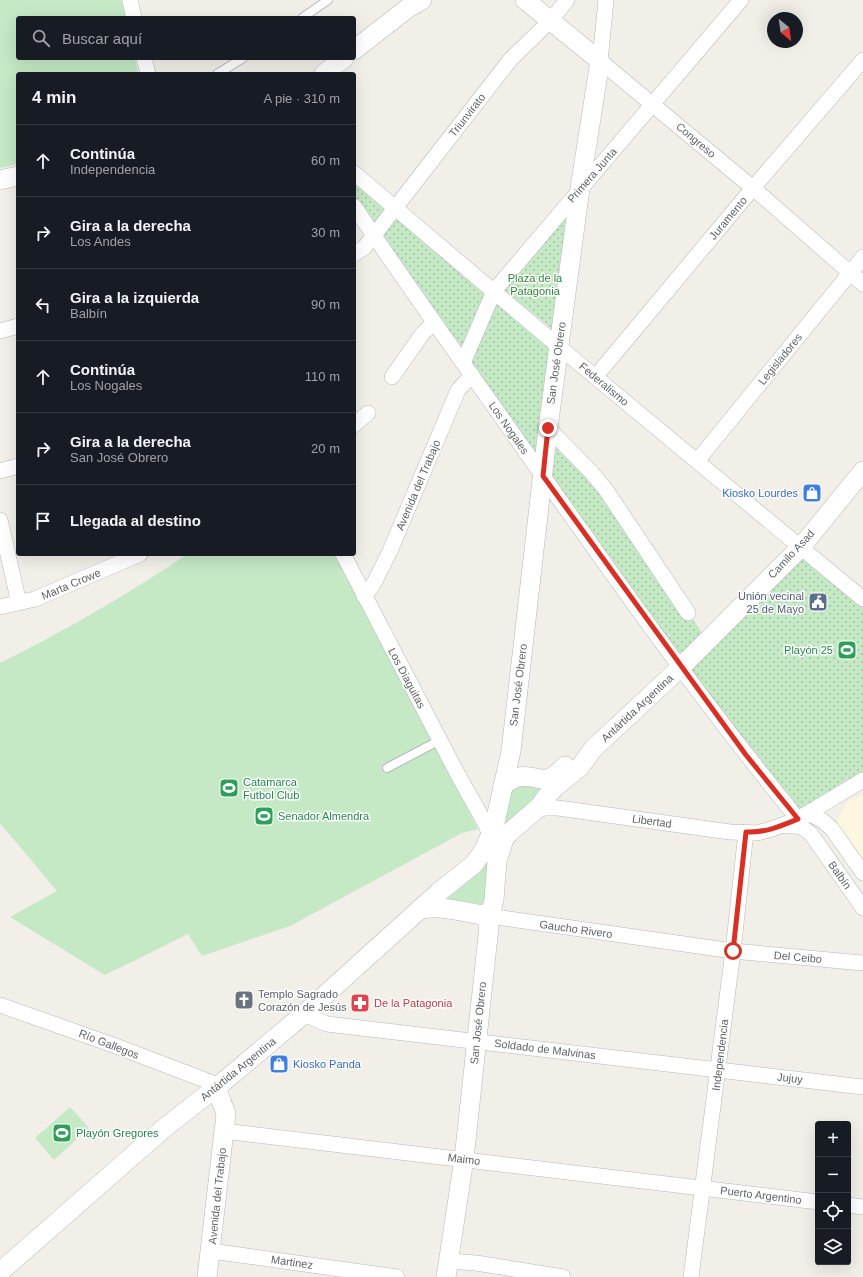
<!DOCTYPE html>
<html lang="es">
<meta charset="utf-8">
<style>
body{margin:0;font-family:Arial,sans-serif;background:#20242c;color:#f1f3f6}
.controls{position:absolute;right:12px;bottom:12px;display:grid;overflow:hidden;border-radius:4px;box-shadow:0 4px 16px #0002}
.controls button{width:36px;height:36px;display:grid;place-items:center;padding:0;border:0;border-bottom:1px solid #363941;background:#171b24;color:#f1f3f6;font:20px sans-serif}
.compass{position:absolute;left:767px;top:12px;width:36px;height:36px;border-radius:50%;background:#171b24;box-shadow:0 4px 16px #0002;rotate:151deg}
.stop{position:absolute;width:12px;height:12px;margin:-9px;border:3px solid #d93025;border-radius:50%;background:#fff}
.stop.end{background:#d93025;border-color:#fff;box-shadow:0 1px 4px #0008}
.list{margin:0;padding:0;list-style:none}
h2{display:flex;justify-content:space-between;align-items:center;height:52px;margin:0;padding:0 16px;font-size:17px}
h2 small{font-size:13px;font-weight:400;color:#9ea1a6}
.list li{display:grid;grid-template-columns:26px 1fr auto;gap:12px;align-items:center;box-sizing:border-box;height:72px;padding:0 16px;border-top:1px solid #363941}
.list b{display:block;font-size:15px;white-space:nowrap}
.list p{margin:0;font-size:13px;white-space:nowrap;color:#9ea1a6}
.list em{font-size:13px;font-style:normal;color:#9ea1a6}
.icon{flex:none;width:22px;height:22px;fill:none;stroke:currentColor;stroke-width:2;stroke-linecap:round;stroke-linejoin:round}
.map{position:relative;flex:none;width:863px;height:1277px;overflow:hidden}
.search{position:absolute;background:#171b24;box-shadow:0 4px 16px #0002;left:16px;top:16px;width:340px;height:44px;display:flex;align-items:center;gap:10px;box-sizing:border-box;padding:0 14px;border-radius:4px;color:#9ea1a6;font-size:15px}
.panel{position:absolute;background:#171b24;box-shadow:0 4px 16px #0002;left:16px;top:72px;width:340px;height:484px;border-radius:4px}
.map>svg:first-child{display:block}
</style>
<div class="map">
<svg width="863" height="1277" viewBox="0 0 863 1277">
<defs>
<pattern id="park-dots" width="8" height="8" patternUnits="userSpaceOnUse"><rect width="8" height="8" fill="#c5e8c5"/><path d="M2 2h.1M6 6h.1" fill="none" stroke="#a3c0a4" stroke-width="1.8" stroke-linecap="round"/></pattern>
</defs>
<rect width="100%" height="100%" fill="#f1efe8"/>
<path fill="#fef7e0" d="M863 795V863L838 825V818L848 802Z"/>
<g fill="#c5e8c5">
<path d="M0 0H121L126 18H18V58H135L138 74H18V164L0 168Z"/>
<path d="M188 554H335L478 829 462 833 290 926 202 956 188 934 105 975 10 917 57 891 0 823V663C65 631 128 594 188 554Z"/>
<path d="M511 784 536 785 541 793 513 823 486 907H454L443 897 474 871Z"/>
<path d="M70 1107 89 1128 54 1160 35 1138Z"/>
</g>
<g fill="url(#park-dots)">
<path d="M354 173 558 346 548 428 591 472 707 640 801 547 863 599V779L798 819 354 206Z"/>
<path d="M569 208 552 329 502 288Z"/>
</g>
<g fill="none" stroke-linecap="round" stroke-linejoin="round">
<defs>
<g id="service">
<path d="M302 18 328 0"/>
<path d="M217 74 243 58"/>
<path d="M387 768 440 740"/>
</g>
<g id="minor">
<path d="M130 0 134 18"/>
<path d="M606 0 600 61 753 188 863 284"/>
<path d="M144 58 148 74"/>
<path d="M354 173 558 346 863 599"/>
<path d="M354 206C404 281 457 354 509 428 602 560 695 693 798 819"/>
<path d="M354 254 364 248 510 60 550 21 567 0"/>
<path d="M0 331 18 326"/>
<path d="M463 363 494 291 741 0"/>
<path d="M596 376 753 188 863 60"/>
<path d="M392 377 423 333 434 323"/>
<path d="M354 425 368 413"/>
<path d="M548 428 591 472 606 490 688 613"/>
<path d="M697 461 863 257"/>
<path d="M0 471 18 466"/>
<path d="M0 520 19 603"/>
<path d="M343 554 457 773 485 823 490 835"/>
<path d="M364 596 373 585 390 551 458 390 472 375"/>
<path d="M0 607 35 599 140 554"/>
<path d="M534 812 544 808H558L730 832 757 833 772 829 798 819 863 780"/>
<path d="M804 815H812L822 820 832 829 863 873"/>
<path d="M785 826C797 825 802 826 811 834L863 908"/>
<path d="M482 915 733 951 863 963"/>
<path d="M0 1005 113 1045 210 1082 216 1087"/>
<path d="M304 1014 327 1024 863 1087"/>
<path d="M224 1131 818 1202"/>
<path d="M848 1205 863 1207"/>
<path d="M211 1251 397 1277"/>
<path d="M448 1261 476 1263 563 1277"/>
<path d="M691 1277 733 951 746 832"/>
</g>
<g id="tertiary">
<path d="M354 50 408 8 422 0"/>
<path d="M324 74 344 58"/>
<path d="M0 180 18 176"/>
<path d="M503 786C511 778 519 775 531 777 537 778 541 780 547 779 553 778 560 771 565 766"/>
<path d="M419 910C437 904 463 912 482 915L486 918 489 927 464 1159 446 1277"/>
<path d="M482 915 489 912 492 908 494 900 497 861 504 839 509 833 540 806 547 796 555 787 580 767 593 749 681 667 801 547 863 471"/>
<path d="M0 1272 163 1129 223 1082 304 1014 439 892 474 864 484 850 494 827 511 751 548 428 580 188 600 61 525 0"/>
<path d="M207 1277 226 1114 216 1087"/>
</g>
</defs>
<use href="#service" stroke="#b5b8bc" stroke-width="10"/>
<use href="#minor" stroke="#b5b8bc" stroke-width="16"/>
<use href="#tertiary" stroke="#b5b8bc" stroke-width="20"/>
<use href="#service" stroke="#fff" stroke-width="8"/>
<use href="#minor" stroke="#fff" stroke-width="15"/>
<use href="#tertiary" stroke="#fff" stroke-width="19"/>
</g>
<g fill="none" stroke-linecap="round" stroke-linejoin="round">
<path stroke="#d93025" stroke-width="5" d="M548 428 543 476 746 755 798 819C781 826 765 833 746 832L733 951"/>
</g>
<defs>
<symbol id="shop-square" viewBox="-11 -11 22 22"><rect x="-9" y="-9" width="18" height="18" rx="4" fill="#3f7fe0" stroke="#fff"/><path d="M-5-2.5h2.3a2.7 3.5 0 0 1 5.4 0H5L5.5 6h-11ZM-1.5-2.5h3a1.5 2.3 0 0 0-3 0Z" fill="#fff"/></symbol>
<symbol id="civic-square" viewBox="-11 -11 22 22"><rect x="-9" y="-9" width="18" height="18" rx="4" fill="#5c6f8a" stroke="#fff"/><path d="M-.6-6.5H3V-4.5H.6V-3L4-1V1h2V6H-6V1h2V-1L-.6-3ZM-1.2 2.5V6h2.4V2.5Z" fill="#fff"/></symbol>
<symbol id="stadium-square" viewBox="-11 -11 22 22"><rect x="-9" y="-9" width="18" height="18" rx="4" fill="#2e9e5b" stroke="#fff"/><path d="M0-5a6.5 5 0 1 0 0 10a6.5 5 0 1 0 0-10ZM-3.5-1.8h7v3.6h-7Z" fill="#fff"/></symbol>
<symbol id="church-square" viewBox="-11 -11 22 22"><rect x="-9" y="-9" width="18" height="18" rx="4" fill="#6b7280" stroke="#fff"/><path d="M-1.2-6h2.4v3.5h3.3v2.4h-3.3V6h-2.4V-.1h-3.3v-2.4h3.3Z" fill="#fff"/></symbol>
<symbol id="pharmacy-square" viewBox="-11 -11 22 22"><rect x="-9" y="-9" width="18" height="18" rx="4" fill="#e0444e" stroke="#fff"/><path d="M-2-6h4v4h4v4h-4v4h-4v-4h-4v-4h4Z" fill="#fff"/></symbol>
</defs>
<g fill-rule="evenodd">
<use href="#shop-square" x="801" y="482" width="22" height="22"/>
<use href="#civic-square" x="807" y="591" width="22" height="22"/>
<use href="#stadium-square" x="836" y="639" width="22" height="22"/>
<use href="#stadium-square" x="218" y="777" width="22" height="22"/>
<use href="#stadium-square" x="253" y="805" width="22" height="22"/>
<use href="#church-square" x="233" y="989" width="22" height="22"/>
<use href="#pharmacy-square" x="349" y="992" width="22" height="22"/>
<use href="#shop-square" x="268" y="1053" width="22" height="22"/>
<use href="#stadium-square" x="51" y="1122" width="22" height="22"/>
</g>
<g text-anchor="middle" stroke-width="3" stroke-linejoin="round" paint-order="stroke">
<g font-size="11" fill="#5f6368" stroke="#fff">
<text transform="translate(467 115) rotate(-52)" y="4">Triunvirato</text>
<text transform="translate(696 140) rotate(40)" y="4">Congreso</text>
<text transform="translate(592 175) rotate(-49)" y="4">Primera Junta</text>
<text transform="translate(728 218) rotate(-50)" y="4">Juramento</text>
<text transform="translate(780 359) rotate(-51)" y="4">Legisladores</text>
<text transform="translate(556 363) rotate(-82)" y="4">San José Obrero</text>
<text transform="translate(604 384) rotate(40)" y="4">Federalismo</text>
<text transform="translate(509 428) rotate(55)" y="4">Los Nogales</text>
<text transform="translate(418 485) rotate(-67)" y="4">Avenida del Trabajo</text>
<text transform="translate(791 554) rotate(-47)" y="4">Camilo Asad</text>
<text transform="translate(71 584) rotate(-23)" y="4">Marta Crowe</text>
<text transform="translate(407 678) rotate(62)" y="4">Los Diaguitas</text>
<text transform="translate(518 685) rotate(-83)" y="4">San José Obrero</text>
<text transform="translate(637 708) rotate(-43)" y="4">Antártida Argentina</text>
<text transform="translate(652 821) rotate(8)" y="4">Libertad</text>
<text transform="translate(840 875) rotate(55)" y="4">Balbín</text>
<text transform="translate(576 929) rotate(8)" y="4">Gaucho Rivero</text>
<text transform="translate(798 957) rotate(5)" y="4">Del Ceibo</text>
<text transform="translate(478 1023) rotate(-84)" y="4">San José Obrero</text>
<text transform="translate(109 1044) rotate(21)" y="4">Río Gallegos</text>
<text transform="translate(545 1049) rotate(7)" y="4">Soldado de Malvinas</text>
<text transform="translate(720 1055) rotate(-83)" y="4">Independencia</text>
<text transform="translate(238 1069) rotate(-39)" y="4">Antártida Argentina</text>
<text transform="translate(790 1078) rotate(7)" y="4">Jujuy</text>
<text transform="translate(464 1159) rotate(7)" y="4">Maimo</text>
<text transform="translate(761 1195) rotate(7)" y="4">Puerto Argentino</text>
<text transform="translate(217 1196) rotate(-84)" y="4">Avenida del Trabajo</text>
<text transform="translate(292 1262) rotate(8)" y="4">Martinez</text>
</g>
<g font-size="11" fill="#348238" stroke="#fff">
<text x="535" y="282">Plaza de la<tspan x="535" dy="13">Patagonia</tspan></text>
</g>
<g font-size="11" fill="#366cbe" stroke="#fff" text-anchor="end">
<text x="798" y="497">Kiosko Lourdes</text>
<text x="293" y="1068" text-anchor="start">Kiosko Panda</text>
</g>
<g font-size="11" fill="#4e5e75" stroke="#fff" text-anchor="end">
<text x="804" y="600">Unión vecinal<tspan x="804" dy="13">25 de Mayo</tspan></text>
</g>
<g font-size="11" fill="#27864d" stroke="#fff" text-anchor="start">
<text x="833" y="654" text-anchor="end">Playón 25</text>
<text x="243" y="786">Catamarca<tspan x="243" dy="13">Futbol Club</tspan></text>
<text x="278" y="820">Senador Almendra</text>
<text x="76" y="1137">Playón Gregores</text>
</g>
<g font-size="11" fill="#5b616d" stroke="#fff" text-anchor="start">
<text x="258" y="998">Templo Sagrado<tspan x="258" dy="13">Corazón de Jesús</tspan></text>
</g>
<g font-size="11" fill="#be3a42" stroke="#fff" text-anchor="start">
<text x="374" y="1007">De la Patagonia</text>
</g>
</g>
</svg>
<div class="controls">
<button>+</button>
<button>−</button>
<button><svg class="icon" aria-label="locate" viewBox="0 0 24 24"><circle cx="12" cy="12" r="6"/><path d="M12 2v4M12 18v4M2 12h4M18 12h4"/></svg></button>
<button><svg class="icon" aria-label="layers" viewBox="0 0 24 24"><path d="M12 4l9 5-9 5-9-5zM3 14l9 5 9-5"/></svg></button>
</div>
<svg class="compass" viewBox="-18 -18 36 36"><path d="M0-13l5 13h-10z" fill="#e53935"/><path d="M0 13l5-13h-10z" fill="#9ea1a6"/></svg>
<div class="stop" style="left:733px;top:951px"></div>
<div class="stop end" style="left:548px;top:428px"></div>
<div class="search"><svg class="icon" aria-label="search" viewBox="0 0 24 24"><circle cx="10" cy="10" r="6"/><path d="M15 15l6 6"/></svg>Buscar aquí</div>
<section class="panel">
<h2>4 min<small>A pie · 310 m</small></h2>
<ul class="list">
<li><svg class="icon" aria-label="ahead" viewBox="0 0 24 24"><path d="M12 20V5M6 11l6-6 6 6"/></svg><div><b>Continúa</b><p>Independencia</p></div><em>60 m</em></li>
<li><svg class="icon" aria-label="right" viewBox="0 0 24 24"><path d="M7 20v-9h11M14 6l5 5-5 5"/></svg><div><b>Gira a la derecha</b><p>Los Andes</p></div><em>30 m</em></li>
<li><svg class="icon" aria-label="left" viewBox="0 0 24 24"><path d="M17 20v-9H6M10 6l-5 5 5 5"/></svg><div><b>Gira a la izquierda</b><p>Balbín</p></div><em>90 m</em></li>
<li><svg class="icon" aria-label="ahead" viewBox="0 0 24 24"><path d="M12 20V5M6 11l6-6 6 6"/></svg><div><b>Continúa</b><p>Los Nogales</p></div><em>110 m</em></li>
<li><svg class="icon" aria-label="right" viewBox="0 0 24 24"><path d="M7 20v-9h11M14 6l5 5-5 5"/></svg><div><b>Gira a la derecha</b><p>San José Obrero</p></div><em>20 m</em></li>
<li><svg class="icon" aria-label="arrive" viewBox="0 0 24 24"><path d="M6 21V4h12l-3 4 3 4H6"/></svg><div><b>Llegada al destino</b></div></li>
</ul>
</section>
</div>
